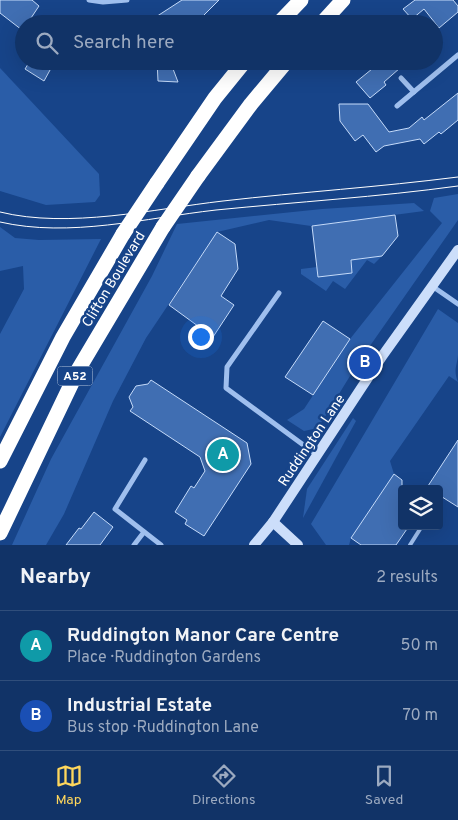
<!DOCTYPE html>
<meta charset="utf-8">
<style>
body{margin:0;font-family:Overpass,sans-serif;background:#1a3b6d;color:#f1f3f6}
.controls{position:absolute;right:15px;bottom:15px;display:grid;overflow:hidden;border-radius:5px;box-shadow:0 5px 20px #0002}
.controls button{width:45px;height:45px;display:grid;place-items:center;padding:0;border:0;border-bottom:1px solid #304e7b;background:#113367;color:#f1f3f6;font:25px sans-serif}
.you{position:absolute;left:200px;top:336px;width:18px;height:18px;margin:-12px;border:4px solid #fff;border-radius:50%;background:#1a73e8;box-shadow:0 0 0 8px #1a73e833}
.badge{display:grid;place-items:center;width:32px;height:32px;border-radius:50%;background:#ffd75c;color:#fff;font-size:16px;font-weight:700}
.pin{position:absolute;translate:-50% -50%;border:2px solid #fff;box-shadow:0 1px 5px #0006}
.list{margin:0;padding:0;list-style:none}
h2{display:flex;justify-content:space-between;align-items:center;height:65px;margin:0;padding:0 20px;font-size:21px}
h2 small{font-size:16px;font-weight:400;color:#9caac0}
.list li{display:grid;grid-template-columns:32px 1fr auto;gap:15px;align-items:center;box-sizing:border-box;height:70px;padding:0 20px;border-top:1px solid #304e7b}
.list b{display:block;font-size:19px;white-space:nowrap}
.list p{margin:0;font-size:16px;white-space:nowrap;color:#9caac0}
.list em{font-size:16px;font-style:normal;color:#9caac0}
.icon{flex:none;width:28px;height:28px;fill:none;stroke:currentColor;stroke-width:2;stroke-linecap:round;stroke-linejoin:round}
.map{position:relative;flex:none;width:458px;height:545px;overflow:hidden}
.search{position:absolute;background:#113367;box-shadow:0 5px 20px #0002;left:15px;right:15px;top:15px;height:55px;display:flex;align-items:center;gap:12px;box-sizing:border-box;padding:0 18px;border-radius:28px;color:#9caac0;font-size:19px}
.sheet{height:205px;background:#113367}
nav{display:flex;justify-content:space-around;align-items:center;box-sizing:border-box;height:70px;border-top:1px solid #304e7b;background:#113367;font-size:14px;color:#9caac0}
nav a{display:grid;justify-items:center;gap:2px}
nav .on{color:#ffd75c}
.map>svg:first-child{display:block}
</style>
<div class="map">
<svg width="458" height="545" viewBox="0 0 458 545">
<rect width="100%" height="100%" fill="#174489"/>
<g fill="#2a5da8">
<path d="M0 68 99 174 100 195 95 202 46 205 0 191Z"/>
<path d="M458 194V220L358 363 318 428 304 431 287 420 304 409 350 339 442 223 430 211 434 198Z"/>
<path d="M414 203 424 211 311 226 269 220 217 232 146 338 113 401 64 514 46 545H12L51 459 152 276 177 224 322 209Z"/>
<path d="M0 227 15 238 39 240 101 239 0 437V334L24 289 23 266 0 271Z"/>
<path d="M382 256 374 264 367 260 345 289 333 281 326 291 301 274V269L317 267 318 277 352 273 351 260Z"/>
<path d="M438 309 458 323C458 333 458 345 458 355 457 366 453 370 458 382L449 376 390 461 394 474 351 538 349 545H326L311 524Z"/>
<path d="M353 418 356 421 303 518 307 489Z"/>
</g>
<g fill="#406eb2" stroke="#c5dbfa">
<path d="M0 0H32L39 6 27 24H24L22 30 0 13Z"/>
<path d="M182 0H219L195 24H145Z"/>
<path d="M415 0H453L458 6V12L439 28 424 9 412 19 403 9Z"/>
<path d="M30 61H55L44 81 25 69Z"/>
<path d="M157 61H170L178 82 158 81Z"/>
<path d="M366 61H408L384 82 386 85 370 98 356 82 372 69Z"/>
<path d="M458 93V120L441 134 439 132 424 144 420 139 384 146 376 152 363 135 355 141 340 121 339 104H368L389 132 409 128 422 117 424 120Z"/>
<path d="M395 215 398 236 382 256 351 260 352 273 318 277 312 226Z"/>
<path d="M217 232 235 244 238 269 221 296 234 305 213 337 169 305Z"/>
<path d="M323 321 350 339 313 395 285 377Z"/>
<path d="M151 380 247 443 251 464 204 536 185 524 187 520 175 512 191 486 194 488 205 471 200 457 130 411 133 407 129 397 136 386 148 384Z"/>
<path d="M458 440V507L439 495V489H426Z"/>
<path d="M394 474 402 480V526H409L396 545H361L351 538Z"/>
<path d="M94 512 113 527 100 545H66L79 528 81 529Z"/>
</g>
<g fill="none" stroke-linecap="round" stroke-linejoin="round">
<path stroke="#9fbfee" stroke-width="4" d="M410 545 422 526"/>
<g stroke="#9fbfee" stroke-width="5">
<path d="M89 0 103 2 127 0"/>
<path d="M401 78 414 92"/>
<path d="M397 106 458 55"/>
<path d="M432 286 458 304"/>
<path d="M279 293 227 367 226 388 317 455"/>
<path d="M145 460 115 509 161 545"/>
<path d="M134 545 144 532"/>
</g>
<g stroke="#ccdefa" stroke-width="10">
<path d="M273 522 298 545"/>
<path d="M254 545 273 522 383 355 458 250"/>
</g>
<g stroke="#fff" stroke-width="15">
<path d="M278 24 301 0"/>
<path d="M321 24 343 0"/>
<path d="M198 176 251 104 287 61"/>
<path d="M157 183 215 98 245 61"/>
<path d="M0 461 63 337 123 234"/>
<path d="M0 533 78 370 163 227"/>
</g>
<g stroke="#fff" stroke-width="1">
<path d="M0 212C69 229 153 209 223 201 301 192 380 187 458 177"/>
<path d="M0 222C70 238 145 218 216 210 296 202 378 197 458 186"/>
</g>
<g stroke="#fff" stroke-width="15">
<path d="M163 227 198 176"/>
<path d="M123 234 157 183"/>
</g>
</g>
<g text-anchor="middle" stroke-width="5" stroke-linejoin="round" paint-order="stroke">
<rect fill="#174489" stroke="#b9c7dc" stroke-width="1" x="57.5" y="366.5" width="35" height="19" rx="4"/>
<g font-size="12" font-weight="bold" fill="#fff">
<text x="75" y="380">A52</text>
</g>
<g font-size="14" fill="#fff" stroke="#174489">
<text transform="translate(113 279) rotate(-59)" y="5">Clifton Boulevard</text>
<text transform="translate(311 440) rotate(-56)" y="5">Ruddington Lane</text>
</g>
</g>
</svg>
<div class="controls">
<button><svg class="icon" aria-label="layers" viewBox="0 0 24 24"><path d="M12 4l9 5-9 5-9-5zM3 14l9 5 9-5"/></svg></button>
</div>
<div class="you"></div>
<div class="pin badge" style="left:223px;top:455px;background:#0f9aa8">A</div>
<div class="pin badge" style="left:365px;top:363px;background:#1a4fb4">B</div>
<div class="search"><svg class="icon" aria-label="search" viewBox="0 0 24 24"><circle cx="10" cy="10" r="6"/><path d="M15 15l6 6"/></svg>Search here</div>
</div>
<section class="sheet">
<h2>Nearby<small>2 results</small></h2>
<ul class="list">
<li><span class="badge" style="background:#0f9aa8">A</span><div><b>Ruddington Manor Care Centre</b><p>Place · Ruddington Gardens</p></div><em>50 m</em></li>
<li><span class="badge" style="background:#1a4fb4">B</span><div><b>Industrial Estate</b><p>Bus stop · Ruddington Lane</p></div><em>70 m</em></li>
</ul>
</section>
<nav>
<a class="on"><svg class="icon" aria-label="map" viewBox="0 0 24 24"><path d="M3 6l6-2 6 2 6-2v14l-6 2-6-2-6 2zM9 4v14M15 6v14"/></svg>Map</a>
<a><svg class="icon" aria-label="directions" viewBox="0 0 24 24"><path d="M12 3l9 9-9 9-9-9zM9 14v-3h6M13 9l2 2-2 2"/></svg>Directions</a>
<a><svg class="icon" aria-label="saved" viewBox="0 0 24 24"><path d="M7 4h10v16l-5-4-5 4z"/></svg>Saved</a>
</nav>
